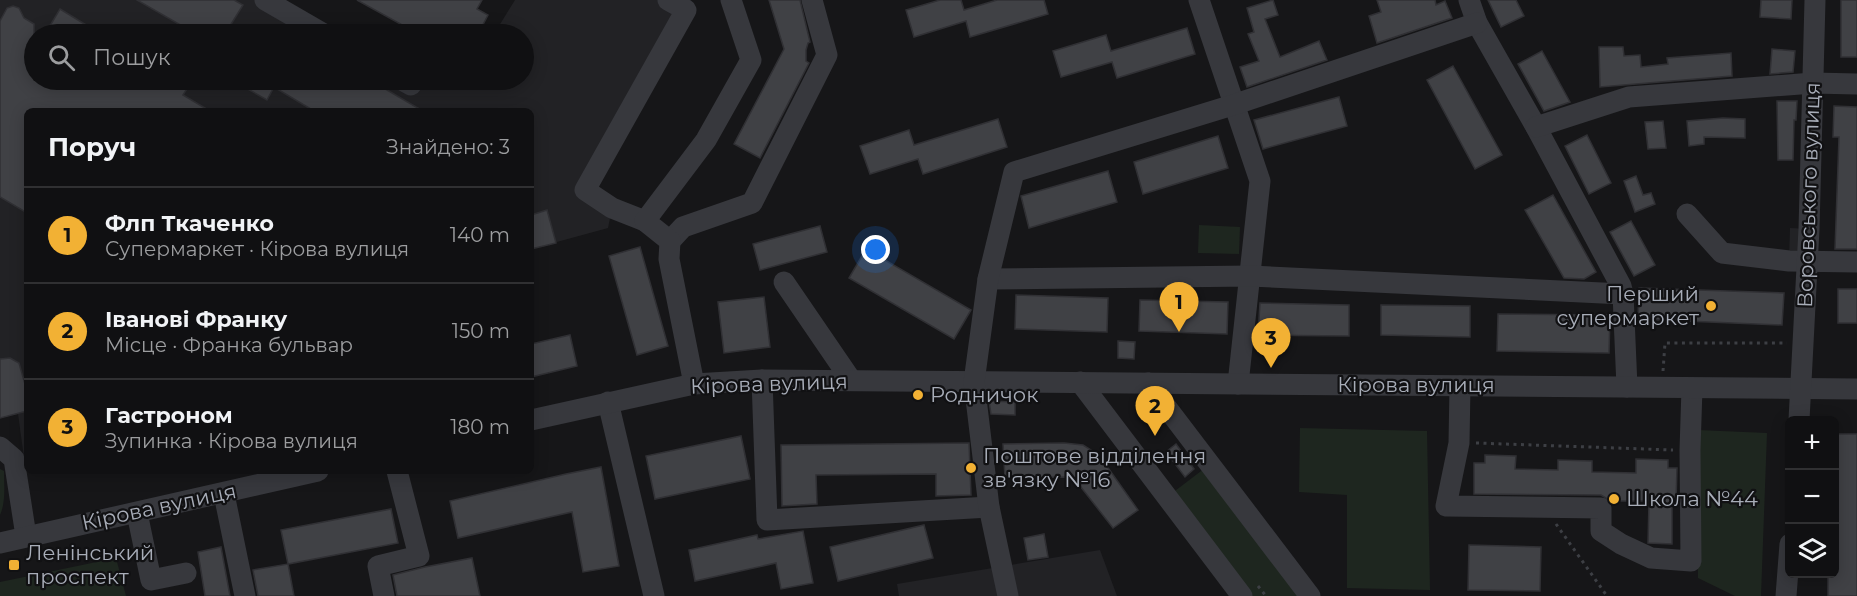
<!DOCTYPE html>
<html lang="uk">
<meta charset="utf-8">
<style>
body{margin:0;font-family:Montserrat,sans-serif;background:#1e1e20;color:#f1f3f6}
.controls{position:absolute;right:18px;bottom:18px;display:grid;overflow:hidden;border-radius:9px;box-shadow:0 3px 15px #0003}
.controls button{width:54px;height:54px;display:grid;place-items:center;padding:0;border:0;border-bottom:2px solid #303032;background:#101012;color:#f1f3f6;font:30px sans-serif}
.you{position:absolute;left:876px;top:250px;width:21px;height:21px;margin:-15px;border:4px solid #fff;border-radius:50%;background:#1a73e8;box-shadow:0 0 0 9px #1a73e833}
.badge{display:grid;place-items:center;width:39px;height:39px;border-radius:50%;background:#f2b134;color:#111;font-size:20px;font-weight:700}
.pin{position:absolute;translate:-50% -50px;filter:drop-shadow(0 2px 3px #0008)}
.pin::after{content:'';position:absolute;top:32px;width:21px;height:18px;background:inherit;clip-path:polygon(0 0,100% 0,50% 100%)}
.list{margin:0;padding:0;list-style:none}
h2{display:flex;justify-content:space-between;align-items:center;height:78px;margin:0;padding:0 24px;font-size:26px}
h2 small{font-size:20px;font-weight:400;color:#9c9d9f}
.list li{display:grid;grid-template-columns:39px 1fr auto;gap:18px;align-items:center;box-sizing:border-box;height:96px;padding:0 24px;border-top:2px solid #303032}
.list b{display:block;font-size:22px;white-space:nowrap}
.list p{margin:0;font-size:20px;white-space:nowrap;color:#9c9d9f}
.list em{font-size:20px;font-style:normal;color:#9c9d9f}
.icon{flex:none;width:33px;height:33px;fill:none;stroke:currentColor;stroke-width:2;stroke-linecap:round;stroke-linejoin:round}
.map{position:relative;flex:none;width:1857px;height:596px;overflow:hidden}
.search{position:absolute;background:#101012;box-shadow:0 3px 15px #0003;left:24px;top:24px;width:510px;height:66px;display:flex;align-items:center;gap:15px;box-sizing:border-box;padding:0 21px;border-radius:33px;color:#9c9d9f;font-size:22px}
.panel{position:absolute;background:#101012;box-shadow:0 3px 15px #0003;left:24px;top:108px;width:510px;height:366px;border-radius:9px}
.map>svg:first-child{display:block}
</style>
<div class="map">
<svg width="1857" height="596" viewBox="0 0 1857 596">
<rect width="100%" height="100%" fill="#161618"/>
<g fill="#222225">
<path d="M0 0H265L324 34H34V80H402L411 85 425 80H524V34H494L515 0H691L585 190 612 208 608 228 531 249V111H27L28 471 26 472 18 414 0 418Z"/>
<path d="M1790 228 1809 229 1808 261H1789Z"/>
<path d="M1100 550 1117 596H899L897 584Z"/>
</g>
<g fill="#1e261f">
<path d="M1199 225 1240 227 1239 254 1198 253Z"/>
<path d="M1300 428 1427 431 1430 590 1347 588V495L1299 492Z"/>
<path d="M1698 430 1767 433 1761 596H1735L1698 578Z"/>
<path d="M1209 465 1310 596H1242L1167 497Z"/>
<path d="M0 469 4 471C4 485 6 502 0 515Z"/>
<path d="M116 558 126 596H0V582Z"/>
</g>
<g fill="#404145" stroke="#303034" stroke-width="1.5">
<path d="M137 0H234L243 5 225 34H196Z"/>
<path d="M357 0H482L477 9 488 15 478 34H402L406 27Z"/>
<path d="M769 0H800L810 42 808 43 806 50V61L809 63 760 158 734 144 784 49Z"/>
<path d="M940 0H961L964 10 997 0H1044L1048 14 970 37 966 21 914 37 906 10Z"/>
<path d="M1273 0 1278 15 1265 19 1280 57 1319 41 1327 60 1247 87 1240 67 1259 61 1248 34 1254 32 1247 8Z"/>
<path d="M1377 0H1435L1436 5 1445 1 1452 18 1377 43 1369 16 1381 12Z"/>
<path d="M1488 0H1516L1524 16 1501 27Z"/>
<path d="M1761 0H1792L1791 19 1760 17Z"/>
<rect x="1841" y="0" width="16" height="57"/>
<path d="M13 6 19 8 24 18 34 24V80H175L188 87 183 95 210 111H27V213L0 197V21L7 8Z"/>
<path d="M60 9 101 34H45Z"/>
<path d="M1187 28 1195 54 1117 78 1112 62 1061 77 1053 51 1106 35 1111 51Z"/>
<path d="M1599 47H1623L1624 56 1640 55 1641 67 1668 64 1667 58 1731 53 1732 76 1600 87Z"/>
<path d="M1772 49 1795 51 1793 72 1770 74Z"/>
<path d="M1542 51 1570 102 1544 111 1518 64Z"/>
<path d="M1453 66 1502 155 1475 169 1427 80Z"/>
<path d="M232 80H370L423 111H314L274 87 267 100Z"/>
<path d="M1339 97 1347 126 1263 149 1254 120Z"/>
<path d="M1777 101H1797L1796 120H1794L1793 160H1778Z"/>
<path d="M1834 106 1857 107V249H1835L1839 137H1833Z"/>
<path d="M1723 118 1745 119V138L1704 137V144L1689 146 1687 121Z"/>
<path d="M998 119 1007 147 923 174 918 159 870 174 860 146 909 130 914 145Z"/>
<path d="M1663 121 1666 148 1648 149 1645 122Z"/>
<path d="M1587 135 1611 183 1589 194 1565 146Z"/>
<path d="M1218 136 1228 168 1143 194 1134 162Z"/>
<path d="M1108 171 1117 202 1029 228 1021 196Z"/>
<path d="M1636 176 1643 195 1651 193 1655 204 1635 212 1624 181Z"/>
<path d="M1553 195 1596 272 1584 279 1564 278 1525 210Z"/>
<path d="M547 210 556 243 531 249V215Z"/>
<path d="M1631 221 1655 265 1634 276 1610 232Z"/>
<path d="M820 226 827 252 760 270 753 244Z"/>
<path d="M640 247 668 346 637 355 609 256Z"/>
<path d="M866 249 971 310 954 339 849 278Z"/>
<path d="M1639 288 1784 293 1782 325 1638 319Z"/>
<rect x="1838" y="289" width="19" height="34"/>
<path d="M1016 295 1108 298 1107 332 1015 329Z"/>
<path d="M764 297 770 347 724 353 718 302Z"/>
<path d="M1140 300 1228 302 1227 334 1139 331Z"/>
<path d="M1260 303 1349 305V336L1258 335Z"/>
<path d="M1381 305 1470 306V337L1381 335Z"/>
<path d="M1498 314 1610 315 1609 353 1497 351Z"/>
<path d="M570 335 577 366 531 377V344Z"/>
<path d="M1118 341 1135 342 1134 359 1118 358Z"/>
<path d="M10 358 19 363 27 391V411L0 418V359Z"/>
<path d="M989 401 1015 402V415L991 414Z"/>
<path d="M1834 434H1857V596H1828V573H1834Z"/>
<path d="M741 436 750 479 655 499 646 456Z"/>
<path d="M969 443 971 495 936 496V474L816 475 817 504 782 506 781 445Z"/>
<path d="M1064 443 1083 445 1099 455 1138 510 1113 528 1073 477 1005 478 1003 444Z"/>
<path d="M1176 444 1194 469 1185 477 1166 452Z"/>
<path d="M1485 455 1516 456 1515 469 1558 470V460L1592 461V472L1636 473V459L1668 460V468H1677L1676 501H1672V544L1648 543 1649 501H1611L1601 495 1474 494V463H1485Z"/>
<path d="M601 467 619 566 583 572 572 512 458 538 450 501 566 474Z"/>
<path d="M391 509 398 543 288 564 281 530Z"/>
<path d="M924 525 933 558 838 581 830 547Z"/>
<path d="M803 531 813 583 781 589 776 563 695 581 689 550 757 535 758 539Z"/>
<path d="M1044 534 1048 557 1028 560 1024 538Z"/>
<path d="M1469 545 1541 547 1540 591 1468 590Z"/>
<path d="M221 547 230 596H205L198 552Z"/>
<path d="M472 558 480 596H397L393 575 425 567Z"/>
<path d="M288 564 294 596H258L253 570Z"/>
</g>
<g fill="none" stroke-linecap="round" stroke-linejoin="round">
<g stroke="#3d3f44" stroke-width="3" stroke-dasharray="3 4.5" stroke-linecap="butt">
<path d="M1663 371 1665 343H1787"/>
<path d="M1476 443 1673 450"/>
<path d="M1556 524 1607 596"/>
<path d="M1258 586 1266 596"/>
</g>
<g stroke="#37383d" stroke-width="21">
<path d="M265 0 324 34"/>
<path d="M1199 0 1260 181 1238 384"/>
<path d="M1469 0 1477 23 1536 127 1621 286 1623 294 1627 387"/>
<path d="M402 80 411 85"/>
<path d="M1536 127 1629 97 1813 83 1857 84"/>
<path d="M1687 214 1722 253 1789 261 1857 262"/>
<path d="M645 221 612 208 585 190 686 10 668 0"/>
<path d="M670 241 683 227 752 203 827 55 812 0"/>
<path d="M988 279 1251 276 1623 294"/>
<path d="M784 282 851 380"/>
<path d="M762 380 767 520 989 507"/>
<path d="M1080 382 1242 596"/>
<path d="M1148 383 1310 596"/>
<path d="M694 384 669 259 670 241 645 221 706 140 751 60 731 0"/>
<path d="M1460 386 1459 443 1446 506 1601 508V531L1621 544 1651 558 1691 561 1690 450 1692 388"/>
<path d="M608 402 654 596"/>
<path d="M531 420 694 384 762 380 1857 389"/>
<path d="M1799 420 1809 229 1815 0"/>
<path d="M0 447 14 459 26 536"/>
<path d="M224 494 245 596"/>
<path d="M137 513 151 580 186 573"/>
<path d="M0 543 318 471"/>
<path d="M384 596 378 566 419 556 397 471"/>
<path d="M1008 596 989 507 974 382 988 279 1014 172 1236 104 1477 23"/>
<path d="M1786 596 1790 544"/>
</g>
</g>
<g fill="#f2b134" stroke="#111113" stroke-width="2">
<circle cx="1711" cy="306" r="6"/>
<circle cx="918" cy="395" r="6"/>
<circle cx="971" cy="468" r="6"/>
<circle cx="1614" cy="499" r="6"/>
<rect x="8" y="559" width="12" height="12" rx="3"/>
</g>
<g text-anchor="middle" stroke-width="4.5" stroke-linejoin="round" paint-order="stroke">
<g font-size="21" fill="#a8adb8" stroke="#111113">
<text transform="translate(1809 195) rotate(-88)" y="7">Воровського вулиця</text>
<text transform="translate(769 384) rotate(-2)" y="7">Кірова вулиця</text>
<text x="1416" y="392">Кірова вулиця</text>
<text transform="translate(159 507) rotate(-12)" y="7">Кірова вулиця</text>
</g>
<g font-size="21" fill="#a8adb8" stroke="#111113" text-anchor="start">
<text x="1699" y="301" text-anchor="end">Перший<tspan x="1699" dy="24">супермаркет</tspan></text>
<text x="930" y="402">Родничок</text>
<text x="983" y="463">Поштове відділення<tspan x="983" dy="24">зв'язку №16</tspan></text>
<text x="1626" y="506">Школа №44</text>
<text x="26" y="560">Ленінський<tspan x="26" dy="24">проспект</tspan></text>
</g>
</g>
</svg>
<div class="controls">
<button>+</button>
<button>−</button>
<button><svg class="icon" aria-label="layers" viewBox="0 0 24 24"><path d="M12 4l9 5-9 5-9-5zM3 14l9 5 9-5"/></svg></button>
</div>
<div class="you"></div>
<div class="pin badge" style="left:1179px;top:332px">1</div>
<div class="pin badge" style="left:1155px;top:436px">2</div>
<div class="pin badge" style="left:1271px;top:368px">3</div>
<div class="search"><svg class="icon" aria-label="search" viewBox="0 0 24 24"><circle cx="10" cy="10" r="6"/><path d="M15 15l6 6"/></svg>Пошук</div>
<section class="panel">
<h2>Поруч<small>Знайдено: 3</small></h2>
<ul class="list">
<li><span class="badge">1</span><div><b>Флп Ткаченко</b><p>Супермаркет · Кірова вулиця</p></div><em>140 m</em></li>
<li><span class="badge">2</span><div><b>Іванові Франку</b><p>Місце · Франка бульвар</p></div><em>150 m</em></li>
<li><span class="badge">3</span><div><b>Гастроном</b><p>Зупинка · Кірова вулиця</p></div><em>180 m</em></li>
</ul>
</section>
</div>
